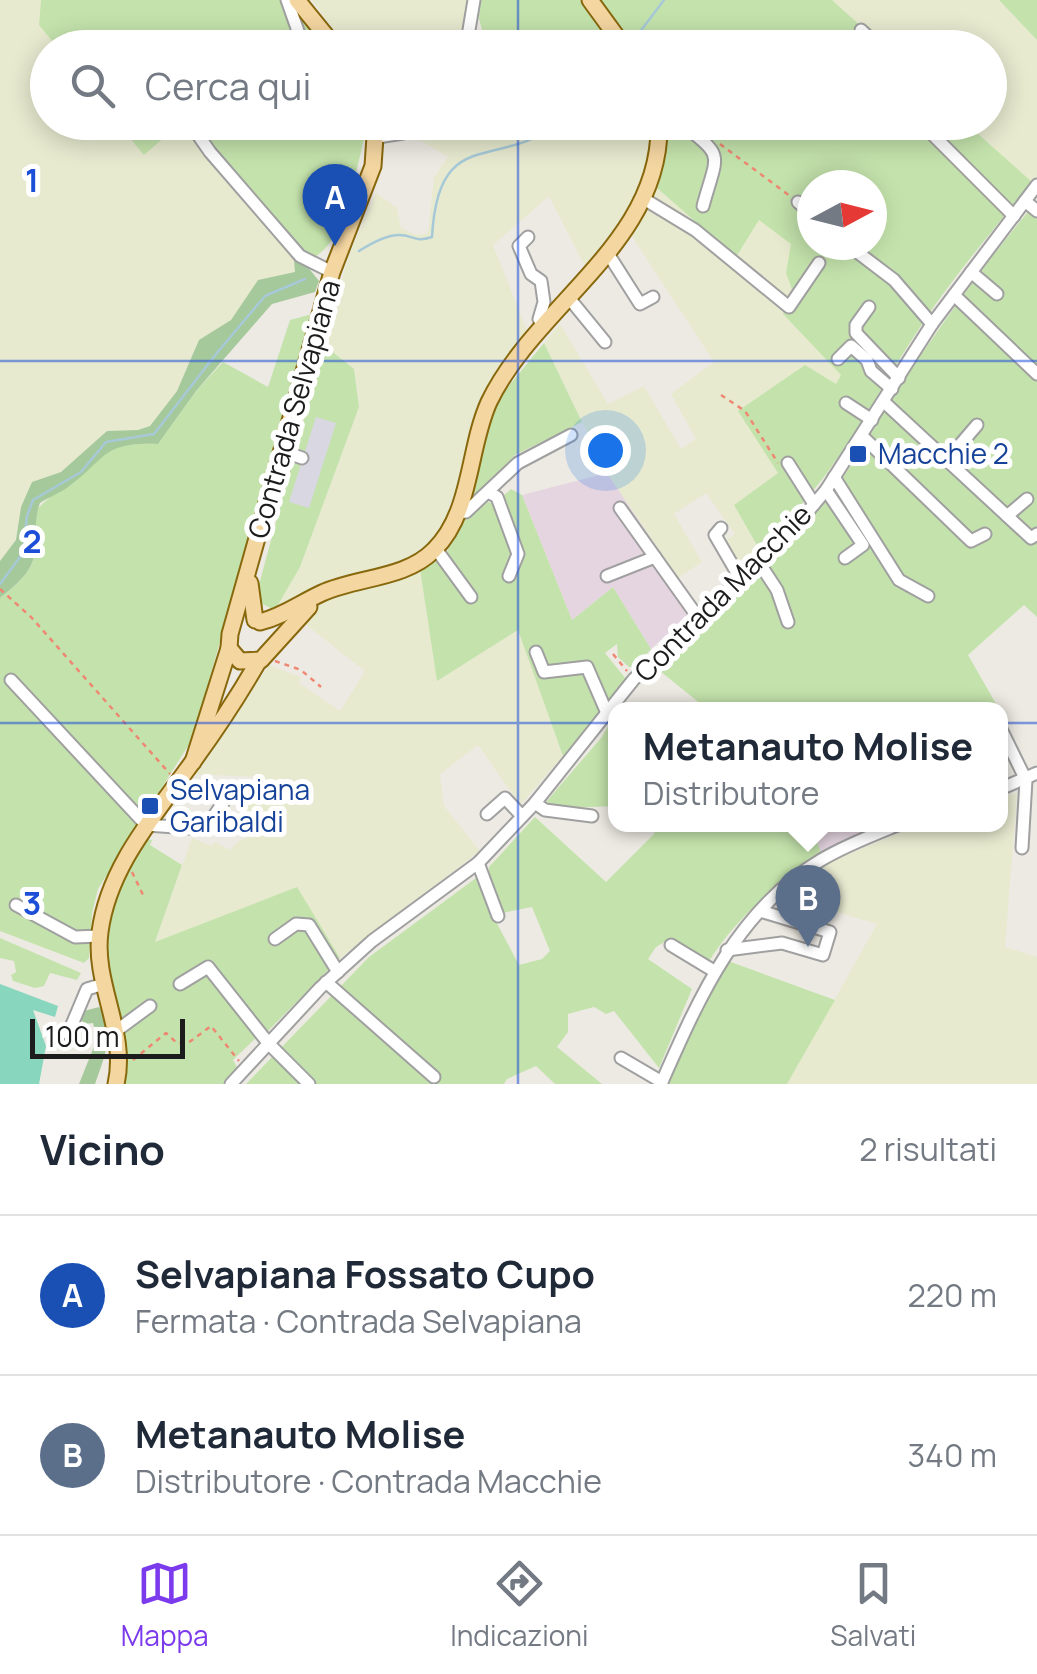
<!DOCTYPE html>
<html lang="it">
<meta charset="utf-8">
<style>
body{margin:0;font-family:Manrope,sans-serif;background:#f2f2f3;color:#1f2937}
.compass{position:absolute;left:797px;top:170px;width:90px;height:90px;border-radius:50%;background:#fff;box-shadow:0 5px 25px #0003;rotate:83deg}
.scale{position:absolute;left:30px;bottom:25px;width:155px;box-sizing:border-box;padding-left:10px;border:5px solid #1c1c1c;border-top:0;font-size:28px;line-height:35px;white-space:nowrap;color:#1c1c1c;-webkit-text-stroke:8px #fff;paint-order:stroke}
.you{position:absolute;left:605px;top:450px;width:35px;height:35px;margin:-25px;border:8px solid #fff;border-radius:50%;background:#1a73e8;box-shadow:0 0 0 15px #1a73e833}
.badge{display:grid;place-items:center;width:65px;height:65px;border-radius:50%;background:#7c3aed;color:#fff;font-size:32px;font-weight:700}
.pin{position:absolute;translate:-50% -82px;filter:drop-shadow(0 2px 5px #0008)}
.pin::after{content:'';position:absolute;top:52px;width:35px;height:30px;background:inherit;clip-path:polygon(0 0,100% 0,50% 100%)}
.popup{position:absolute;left:608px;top:702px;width:400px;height:130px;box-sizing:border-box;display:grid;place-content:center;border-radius:20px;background:#fff;filter:drop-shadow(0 2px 8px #0005);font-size:32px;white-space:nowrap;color:#747a83}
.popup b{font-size:38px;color:#1f2937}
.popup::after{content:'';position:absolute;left:50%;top:100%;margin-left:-20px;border:20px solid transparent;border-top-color:#fff}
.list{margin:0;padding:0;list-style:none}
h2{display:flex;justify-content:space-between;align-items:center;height:130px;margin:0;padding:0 40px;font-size:42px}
h2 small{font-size:32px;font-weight:400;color:#747a83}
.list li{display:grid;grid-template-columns:65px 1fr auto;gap:30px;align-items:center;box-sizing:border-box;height:160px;padding:0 40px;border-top:2px solid #e0e1e3}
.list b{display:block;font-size:38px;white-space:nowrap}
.list p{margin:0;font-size:32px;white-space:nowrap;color:#747a83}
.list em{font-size:32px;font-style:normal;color:#747a83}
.icon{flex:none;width:55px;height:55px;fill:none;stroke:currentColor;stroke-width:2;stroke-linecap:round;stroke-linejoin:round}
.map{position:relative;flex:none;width:1037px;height:1084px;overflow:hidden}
.search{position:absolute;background:#fff;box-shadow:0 5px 25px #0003;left:30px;right:30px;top:30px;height:110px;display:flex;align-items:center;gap:25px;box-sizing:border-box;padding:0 35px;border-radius:55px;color:#747a83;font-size:38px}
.sheet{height:450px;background:#fff}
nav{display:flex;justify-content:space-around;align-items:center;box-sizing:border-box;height:140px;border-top:2px solid #e0e1e3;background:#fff;font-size:28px;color:#747a83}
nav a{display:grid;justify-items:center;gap:5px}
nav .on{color:#7c3aed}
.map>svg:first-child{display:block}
</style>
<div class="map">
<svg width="1037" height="1084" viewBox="0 0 1037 1084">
<rect width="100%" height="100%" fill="#edeae3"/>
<g fill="#e5d5e1">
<path d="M607 473 697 607 651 649 613 587 572 620 522 495Z"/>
<path d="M810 825H883L821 852Z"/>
</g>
<g fill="#e7eacf">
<path d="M0 0H41L39 25 57 47 48 48V122L117 123 144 155 180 124 294 260 295 272 258 280 231 320 199 340 177 391 150 426 138 430 107 431 61 472 50 476 21 507 16 540 0 561Z"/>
<path d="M312 0H470L460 48 346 47Z"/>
<path d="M832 0H999L1037 40V176L1032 182 966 123 990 122V48L884 47Z"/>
<path d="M429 123H497L517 138 534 135 554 123H650V161L631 207 585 267 549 196 493 245 528 333 464 466 440 534 408 561 275 610 300 567 359 407 354 369 324 345 348 258 376 193 397 208 401 228 416 235 428 233 434 177 448 157 415 137Z"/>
<path d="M657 188 735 256 759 219 792 244 786 272 793 292 783 314 842 375 836 384 739 411 779 473 734 505 758 547 736 567 722 543 735 534 706 493 674 514 702 562 678 578 607 473 544 343 560 324 608 404 644 386 681 449 696 439 671 394 714 362 631 235Z"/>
<path d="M420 569 437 680 518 630 563 756 520 805 478 745 440 774 444 806 480 851 340 958 297 888 155 943 192 838 211 846 215 842 230 850 237 842 247 838 236 832 249 812 228 798 222 785H261L263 777 192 774 269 665 301 677 299 683 340 711 365 671 301 621 327 599 348 589Z"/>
<path d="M1017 793 1005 947 1037 957V1084H787L877 924 782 896 829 862 919 825 1000 824 1001 798Z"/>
</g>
<g fill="#c4e3ac" fill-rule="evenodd">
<path d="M41 0H289L325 47H57L39 25Z"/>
<path d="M480 0H580L615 47H537L484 36 479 19Z"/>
<path d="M597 0H832L884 47H635Z"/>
<path d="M999 0H1037V40Z"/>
<path d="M665 122 966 123 1032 182C995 228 957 272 924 321 872 399 832 487 758 547L734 505 778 473 738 411 805 365 836 384 841 375 783 314 793 292 786 273 791 244 759 220 736 257 657 188 664 157ZM812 185H872V245H812Z"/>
<path d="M117 123H364L365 136C356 168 345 243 314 257L304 253 294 260 180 124 144 155Z"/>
<path d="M1037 201V617L1024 605 968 655 999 709H707L655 667C708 609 775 563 825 501 854 466 875 425 900 386 943 322 987 260 1037 201Z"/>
<path d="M312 314 193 738 98 889 92 913 89 958 84 963 0 931V598C13 588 32 572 34 556 36 539 31 524 38 509 41 503 104 452 111 449 127 443 141 444 158 444L196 391 223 362 268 387 290 320Z"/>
<path d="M544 343 582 422 515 455 464 508 484 436 499 398Z"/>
<path d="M324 345 354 369 359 407 300 567 275 610 262 604 257 592Z"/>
<path d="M511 489 522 495 572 620 613 587 651 649 635 667H629L618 657 617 644 605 653 626 679 563 756 518 630 437 681 420 569 447 552 462 521 488 502 494 504Z"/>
<path d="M615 715V806L567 808 546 802 601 738Z"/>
<path d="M535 817 606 882 655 833 647 825H810L821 852C778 884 736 917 708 963L669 939 656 947 648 959 692 989 659 1068 614 1011 606 1014 594 1007 568 1014V1032L557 1047 602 1084H555L536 1066 507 1079 504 1084H246L369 957 476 878 480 880 491 912 519 965 542 959 550 951 532 907 502 913 489 875V867Z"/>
<path d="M146 839 152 840 150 845 182 865 155 942 297 887 340 958 265 1034 262 1032 233 1060 238 1069 224 1084H123C131 1050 120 1018 113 985 99 926 118 889 146 839Z"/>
<path d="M0 938 81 973 77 980 50 973 44 986 35 988 13 981 11 975 16 972 14 961 0 958Z"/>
<path d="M728 961 835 1000 787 1084H668L702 1007Z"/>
</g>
<g fill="#a5c99b">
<path d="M294 260 307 266 319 281 315 292 272 304 196 391 158 444C101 442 108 458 68 487 60 493 49 497 40 503 32 524 39 542 33 560 29 575 11 589 0 598V561L16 540 21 507 32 482 61 472 107 431 138 430 150 426 177 391 199 340 231 320 258 280 295 272Z"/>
<path d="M99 1007C117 1031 103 1060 95 1084H79L97 1039 93 1023 84 1024 80 1017 84 1011Z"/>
</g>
<path fill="#87d6bd" d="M0 984 58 1006 55 1017 33 1010 46 1046 39 1084H0Z"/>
<path fill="#d8d7e2" d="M316 417 336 423 309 508 289 502Z"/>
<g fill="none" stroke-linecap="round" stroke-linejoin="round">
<g stroke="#a7c9d7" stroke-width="2.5">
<path d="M636 37 664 0"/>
<path d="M359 251C370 244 385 235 399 235 414 235 414 243 432 237 438 123 498 172 560 122"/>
<path d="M0 584 23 553 27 516 33 500 81 472 106 442 154 434 216 354 265 296 305 279"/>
</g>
<defs>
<g id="minor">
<path d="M287 0 304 48"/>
<path d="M861 30 880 48"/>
<path d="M134 46 135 48"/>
<path d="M466 48 474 0"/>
<path d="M189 122 210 152 300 256 332 272"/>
<path d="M679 122C726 158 718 151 703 206"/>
<path d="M920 122 1014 216"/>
<path d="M378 137 403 133 415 122"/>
<path d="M644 199 695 230 789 307 819 263"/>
<path d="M1025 201 1037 211"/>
<path d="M798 202 812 214"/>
<path d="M528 237 519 246 531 274 541 281 544 302 539 319 544 327"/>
<path d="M848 245 894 280 932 324"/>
<path d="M607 252 640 304 653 297"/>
<path d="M971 272 997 294"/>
<path d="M954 295 1037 374"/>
<path d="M569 298 605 342"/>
<path d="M869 307 856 325V333L899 378"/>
<path d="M838 359 851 346 867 360 871 371 892 389"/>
<path d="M884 402 1031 538 1037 534"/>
<path d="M846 403 872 420"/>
<path d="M862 436 971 541 985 534"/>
<path d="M283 451 302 458"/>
<path d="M947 460 977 425"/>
<path d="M788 463 814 504"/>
<path d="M834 477 899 580 928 596"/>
<path d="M826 490 863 545 845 558"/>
<path d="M488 492 497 497 518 554 509 576"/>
<path d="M620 508 697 616"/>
<path d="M457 513 466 512 518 463 571 435"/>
<path d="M1007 516 1027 499"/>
<path d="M721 528 715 535 740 578"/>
<path d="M436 549 471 597"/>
<path d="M758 561 777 590 788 622"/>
<path d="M607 576 655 557"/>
<path d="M536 652 544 672 587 667 607 713"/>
<path d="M11 680 146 825 205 829 223 803"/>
<path d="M1000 727 1026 780 1022 848"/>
<path d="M1000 789 1037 773"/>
<path d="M535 803 545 810 592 816"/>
<path d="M487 814 505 798 522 816"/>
<path d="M478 863 498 916"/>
<path d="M16 905 75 937 99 936"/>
<path d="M275 939 296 924 309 925 338 972"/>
<path d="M671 945 714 971"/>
<path d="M727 950 782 943 823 955 830 932 760 911"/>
<path d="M326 982 434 1077"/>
<path d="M180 984 208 967 269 1044 309 1084"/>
<path d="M116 1031 150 1006"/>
<path d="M68 1034 87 989 104 984"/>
<path d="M621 1058 662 1082"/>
<path d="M231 1084 320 988 372 941 478 863 535 803 634 679 794 528 826 490 932 324 1037 185"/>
<path d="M661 1084C699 998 737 910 821 860 846 845 873 835 900 824"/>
</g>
<g id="major">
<path d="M297 0 336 48"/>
<path d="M590 0 625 48"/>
<path d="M250 583 255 620"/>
<path d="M260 622C284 616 300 603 322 593 357 577 406 579 434 550 472 513 468 448 489 402 536 304 663 242 659 122"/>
<path d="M229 648 240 661 261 660 309 607"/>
<path d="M193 762 229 648 230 634 332 272 373 166 376 122"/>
<path d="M116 1084C128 1032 93 984 100 932 108 870 150 821 186 771 212 736 236 700 258 662"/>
</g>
</defs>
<use href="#minor" stroke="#a0a0a0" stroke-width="15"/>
<use href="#major" stroke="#88680c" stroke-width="19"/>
<g stroke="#ee8873" stroke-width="2.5" stroke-dasharray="5 5" stroke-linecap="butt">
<path d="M720 144 790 196"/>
<path d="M721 395 745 411 778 463"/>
<path d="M0 589 31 617 170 774"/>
<path d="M613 654 627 671"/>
<path d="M275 661 301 670 321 687"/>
<path d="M132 872 143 895"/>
<path d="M133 1060 166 1033 177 1043H188L211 1026 239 1061"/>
</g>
<use href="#minor" stroke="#fff" stroke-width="11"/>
<use href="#major" stroke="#f4d6a1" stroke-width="15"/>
</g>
<path fill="none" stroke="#1d4ed8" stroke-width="2.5" stroke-opacity="0.55" d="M518 0V48M518 122V1084M0 361H1037M0 723H1037"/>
<g fill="#1a4fb4" stroke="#fff" stroke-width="4">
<rect x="848" y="444" width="20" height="20" rx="5"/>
<rect x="140" y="796" width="20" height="20" rx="5"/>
</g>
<g text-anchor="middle" stroke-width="10" stroke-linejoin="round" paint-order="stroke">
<g font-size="28" fill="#1c1c1c" stroke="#fff">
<text transform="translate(294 409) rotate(-74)" y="10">Contrada Selvapiana</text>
<text transform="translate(723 593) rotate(-45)" y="10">Contrada Macchie</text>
</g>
<g font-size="28" fill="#164399" stroke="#fff" text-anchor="start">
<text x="878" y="464">Macchie 2</text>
<text x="170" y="800">Selvapiana<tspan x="170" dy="32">Garibaldi</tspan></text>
</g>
</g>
<g font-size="32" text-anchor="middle" font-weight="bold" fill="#1d4ed8" stroke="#fff" stroke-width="10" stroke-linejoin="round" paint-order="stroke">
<text x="32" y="192">1</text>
<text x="32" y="553">2</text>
<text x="32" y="915">3</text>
</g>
</svg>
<svg class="compass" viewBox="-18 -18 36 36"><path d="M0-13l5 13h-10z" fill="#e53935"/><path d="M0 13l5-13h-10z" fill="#747a83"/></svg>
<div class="scale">100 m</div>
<div class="you"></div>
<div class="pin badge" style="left:335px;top:246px;background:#1a4fb4">A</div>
<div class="pin badge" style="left:808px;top:947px;background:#5c6f8a">B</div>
<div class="popup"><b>Metanauto Molise</b>Distributore</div>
<div class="search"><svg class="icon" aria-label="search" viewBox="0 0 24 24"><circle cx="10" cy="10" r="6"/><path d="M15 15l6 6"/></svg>Cerca qui</div>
</div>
<section class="sheet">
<h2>Vicino<small>2 risultati</small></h2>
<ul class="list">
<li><span class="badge" style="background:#1a4fb4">A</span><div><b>Selvapiana Fossato Cupo</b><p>Fermata · Contrada Selvapiana</p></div><em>220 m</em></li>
<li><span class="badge" style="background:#5c6f8a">B</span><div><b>Metanauto Molise</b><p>Distributore · Contrada Macchie</p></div><em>340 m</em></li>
</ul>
</section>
<nav>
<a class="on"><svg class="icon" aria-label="map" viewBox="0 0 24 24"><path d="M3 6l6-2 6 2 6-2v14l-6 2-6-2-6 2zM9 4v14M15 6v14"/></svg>Mappa</a>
<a><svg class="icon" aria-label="directions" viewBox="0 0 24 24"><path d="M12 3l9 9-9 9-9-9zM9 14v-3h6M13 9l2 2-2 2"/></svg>Indicazioni</a>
<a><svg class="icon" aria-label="saved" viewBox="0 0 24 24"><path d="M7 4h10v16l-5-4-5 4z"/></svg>Salvati</a>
</nav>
